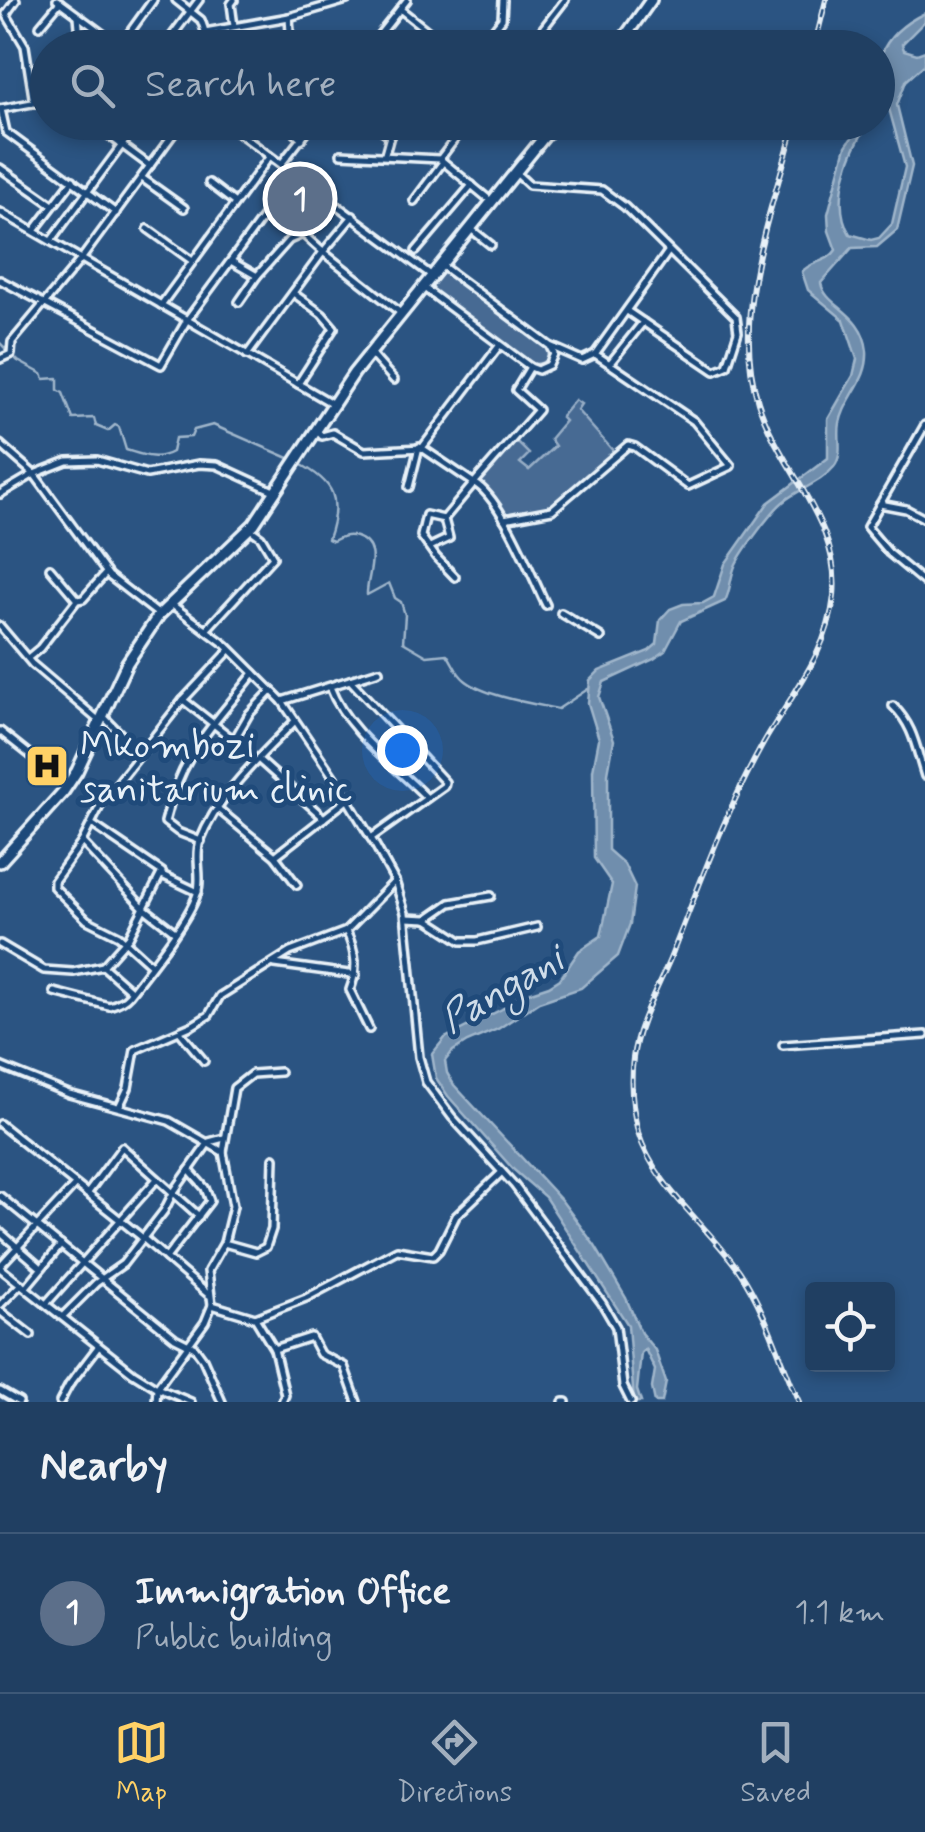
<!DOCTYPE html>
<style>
body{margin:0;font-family:Mynerve,sans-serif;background:#284668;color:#f1f3f6}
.controls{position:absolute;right:30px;bottom:30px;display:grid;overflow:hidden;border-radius:10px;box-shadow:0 5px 15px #0003}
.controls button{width:90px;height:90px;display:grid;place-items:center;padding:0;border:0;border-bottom:2px solid #3d5877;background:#203f62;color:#f1f3f6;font:50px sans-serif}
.you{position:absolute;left:402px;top:750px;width:35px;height:35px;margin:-25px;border:8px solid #fff;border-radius:50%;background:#1a73e8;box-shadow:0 0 0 15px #1a73e833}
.badge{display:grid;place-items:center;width:65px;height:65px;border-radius:50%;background:#ffd166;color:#fff;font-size:32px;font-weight:700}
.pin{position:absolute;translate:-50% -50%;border:5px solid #fff;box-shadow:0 2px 10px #0006}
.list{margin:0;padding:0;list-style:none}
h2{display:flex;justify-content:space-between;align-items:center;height:130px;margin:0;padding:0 40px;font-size:42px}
h2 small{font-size:32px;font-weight:400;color:#a2afbe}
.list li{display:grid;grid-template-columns:65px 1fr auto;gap:30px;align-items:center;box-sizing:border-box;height:160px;padding:0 40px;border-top:2px solid #3d5877}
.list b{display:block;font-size:38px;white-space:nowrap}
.list p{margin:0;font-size:32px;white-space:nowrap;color:#a2afbe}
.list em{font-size:32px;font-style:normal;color:#a2afbe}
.icon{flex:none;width:55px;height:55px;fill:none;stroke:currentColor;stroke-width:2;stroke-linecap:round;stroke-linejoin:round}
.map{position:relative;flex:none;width:925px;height:1402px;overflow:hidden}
.search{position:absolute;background:#203f62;box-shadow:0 5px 15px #0003;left:30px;right:30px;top:30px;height:110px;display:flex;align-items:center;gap:25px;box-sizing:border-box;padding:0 35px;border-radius:55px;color:#a2afbe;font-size:38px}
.sheet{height:290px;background:#203f62}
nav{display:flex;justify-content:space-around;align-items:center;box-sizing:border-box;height:140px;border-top:2px solid #3d5877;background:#203f62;font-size:28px;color:#a2afbe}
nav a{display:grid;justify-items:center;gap:5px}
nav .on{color:#ffd166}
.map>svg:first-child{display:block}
</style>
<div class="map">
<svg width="925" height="1402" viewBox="0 0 925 1402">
<rect width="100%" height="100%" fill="#2b5482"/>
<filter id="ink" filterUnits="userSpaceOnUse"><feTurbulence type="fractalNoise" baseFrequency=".01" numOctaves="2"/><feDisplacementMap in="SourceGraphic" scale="20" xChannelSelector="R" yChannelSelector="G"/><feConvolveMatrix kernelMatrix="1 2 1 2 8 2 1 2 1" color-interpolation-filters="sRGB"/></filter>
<g filter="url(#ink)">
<g fill="#476b93" stroke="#98aec6" stroke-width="2.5">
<path d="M443 268 549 347 546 362 531 365 428 289Z"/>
<path d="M575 400 581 404 577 410 615 453 551 508 504 517 478 479 514 439 529 454 520 463 529 470 555 446 550 439 565 421 561 417Z"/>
</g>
<path fill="#708ead" stroke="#a0b6cb" stroke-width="2.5" d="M925 13V21L902 44 904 50 917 54 925 51V64L906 81 897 105 912 166 897 230 877 247 852 248 821 283C825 307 863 311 867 351 869 381 845 396 840 423 837 438 844 454 834 467 820 484 798 489 783 502 771 512 743 550 736 564 730 576 731 590 725 601L681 621 665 651 654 659 604 682 599 697 614 740 608 773V850L624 864 635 887 630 924 618 956 581 988 539 1002 498 1029 467 1042 453 1051 445 1061 447 1073 454 1085 562 1201 595 1246 626 1298 641 1333 655 1350 666 1382 662 1402H655L652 1388 655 1370 645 1349 641 1353 637 1390 641 1402H634L628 1325 545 1197 514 1170 448 1096 436 1078 432 1054 445 1038 502 1009 522 995 549 986 560 979 579 951 601 936 612 884 594 858 593 770 599 739 588 703 590 680 599 671 649 651 657 644 660 620 670 609 683 604 703 603 714 597 725 564 768 503 828 458V419L853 376 857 359 844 320 808 290 802 272C810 261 828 263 836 250L829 231 828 214 846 146 862 123H869C850 150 830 202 850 234L871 240 879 238 892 224 905 167 888 105 878 114 884 68 881 55C889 34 906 22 925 13Z"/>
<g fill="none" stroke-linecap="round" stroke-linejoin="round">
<g stroke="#a0b6cb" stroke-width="2.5">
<path d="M0 343 18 361 42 374 44 379 58 378V390L63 393 73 419 94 418 96 426 108 431 115 425 119 427 126 450C143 455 156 461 172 452L175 438 191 437 194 430 213 425 291 459"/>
<path d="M298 463C335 482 342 499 328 539L333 541C340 537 347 534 356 537 384 546 366 576 367 595L389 583 395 598 401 602 405 615 403 642 427 656 447 654C454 664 456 673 465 680 484 696 534 704 558 709L588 689"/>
</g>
<defs>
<g id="minor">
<path d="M16 0 6 14 25 46 34 103"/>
<path d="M57 0 122 48"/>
<path d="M176 0 201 20 211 48"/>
<path d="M234 0 231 4 234 26"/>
<path d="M400 9 449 48"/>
<path d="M78 16 81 48"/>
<path d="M289 17 291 48"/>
<path d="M40 26 60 2"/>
<path d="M205 32 289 17 347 0"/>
<path d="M120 46 153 0"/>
<path d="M163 48 199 0"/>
<path d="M300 48 344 39 363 48"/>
<path d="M369 48 407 0"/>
<path d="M479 48 502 19 503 0"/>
<path d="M528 48 565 0"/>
<path d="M0 109 48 100"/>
<path d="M1 109 6 132 116 213"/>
<path d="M91 122 150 166"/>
<path d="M224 122 431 275"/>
<path d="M283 122 302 139"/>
<path d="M371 122 390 136"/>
<path d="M341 154 440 159 492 202"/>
<path d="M385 154 390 136 403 122"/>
<path d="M440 159 468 122"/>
<path d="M282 163 314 122"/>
<path d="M0 168 53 205"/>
<path d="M516 173 529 185 602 190 625 207 736 317 738 332 727 366 715 371 627 311"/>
<path d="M142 178 184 208"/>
<path d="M209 183 235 203"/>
<path d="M414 201 443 162"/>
<path d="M0 212 333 404"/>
<path d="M290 218 307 230"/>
<path d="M148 229 191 260"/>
<path d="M471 229 491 245"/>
<path d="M34 231 73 180"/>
<path d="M304 235 323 252 353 216"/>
<path d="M51 241 139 122"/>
<path d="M416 251 472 185"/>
<path d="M231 261 257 276 289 240 303 234 332 202"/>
<path d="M441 265 550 346 582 360 595 354 668 252"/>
<path d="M0 280 161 365 187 320 294 175"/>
<path d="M424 288 530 367 538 370 549 365 554 354 551 349"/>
<path d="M293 293 322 314 334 328 298 384"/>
<path d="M239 302 257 276"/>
<path d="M161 305 270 156"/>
<path d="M370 353 394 380"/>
<path d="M247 355 323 252 402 314"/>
<path d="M0 359 11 354 12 342 82 258 182 122"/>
<path d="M611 362 643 322"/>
<path d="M925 425 867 527 889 553 925 583"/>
<path d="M316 430 322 436 333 433 364 451 422 448 474 483 538 410 516 390 530 367"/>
<path d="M0 444 34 474 0 494"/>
<path d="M422 448 499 346"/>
<path d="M409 487 419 447"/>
<path d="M880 504 906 509 925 519"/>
<path d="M444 519 474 483C500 495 532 577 546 605"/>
<path d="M444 519 426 515 421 536 436 557 455 577"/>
<path d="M504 519 552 510 628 445 635 447 688 486 731 466 694 421 595 354"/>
<path d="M430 547 449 538 444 519"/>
<path d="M50 568 77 600"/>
<path d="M171 604 226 645 282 701 335 779 374 843 395 881 405 913 419 1057 426 1082 452 1117 514 1185 602 1303 616 1327 623 1386 631 1402"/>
<path d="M561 613 601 637"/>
<path d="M158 614 109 576 34 474 67 461 97 460 147 474 199 464 217 465 276 492"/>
<path d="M0 626 32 664 98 720"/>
<path d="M206 630 273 557 261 537 250 529"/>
<path d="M28 658 40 648 77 600 83 599 106 573"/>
<path d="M350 680 445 782 444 786 371 838"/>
<path d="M330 687C347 732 394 764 427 798"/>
<path d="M183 700 234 740 249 714 271 691"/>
<path d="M282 701 379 671"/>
<path d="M893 706C914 726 916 749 925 776"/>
<path d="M103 716 139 753"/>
<path d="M0 731 68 785"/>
<path d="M259 760 324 818"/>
<path d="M218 809 275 856 297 885"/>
<path d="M201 841 178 832 165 822C182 751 212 728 254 673"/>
<path d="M82 842 144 908 175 932"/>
<path d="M275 856 347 800"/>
<path d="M162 875 198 892"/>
<path d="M406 918 427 919 461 941H477L537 927"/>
<path d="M427 919 450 903 491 896"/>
<path d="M346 931C356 951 358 969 350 990L369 1029"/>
<path d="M0 944 44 970 73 972 103 966 129 937 162 872 93 825"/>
<path d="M150 964 119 936 87 920 54 887V881L82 842 101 804 183 700 230 650"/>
<path d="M275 964 356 975"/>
<path d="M103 966 130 990"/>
<path d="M54 992 109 1006C116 1004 124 1001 129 995 146 973 189 920 197 894 203 877 194 859 200 841 218 794 261 756 295 721"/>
<path d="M180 1032 204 1061"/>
<path d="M783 1045 925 1035"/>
<path d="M0 1066 69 1094 169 1121 223 1152"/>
<path d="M119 1107 128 1088 135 1050 193 1025 209 1015 220 996 290 952 346 931 395 881"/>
<path d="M0 1124 144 1239 209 1295"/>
<path d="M87 1194 122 1147 199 1216"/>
<path d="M0 1196 175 1338 195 1348 203 1359 222 1402"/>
<path d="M0 1232 39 1266"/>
<path d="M224 1243 256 1252 266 1247 272 1229 274 1158"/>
<path d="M166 1258 210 1201 205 1188 189 1170"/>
<path d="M0 1266 75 1185"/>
<path d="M0 1268 133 1373 157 1388 191 1402"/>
<path d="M26 1287 61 1245"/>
<path d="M46 1304 157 1179"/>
<path d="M0 1305 21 1284"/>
<path d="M212 1305 255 1318 306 1298 397 1250 433 1256 439 1250 456 1216 502 1172"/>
<path d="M0 1311 31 1335"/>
<path d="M63 1316 96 1283 123 1264 164 1211 173 1193 209 1142 224 1138"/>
<path d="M255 1318 274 1349 285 1395 282 1402"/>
<path d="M274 1349 311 1337 320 1354 344 1366 357 1402"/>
<path d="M0 1391 19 1402"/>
<path d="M60 1402 69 1385 98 1347"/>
<path d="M156 1402 157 1388 205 1322 212 1305 208 1271 224 1243 233 1206 223 1152 234 1088 252 1074 280 1072"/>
<path d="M563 1402H566"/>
</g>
<g id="highway">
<path d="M617 48 651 0"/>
<path d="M0 862 63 792 77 771 127 663 159 615 254 524 354 373 556 122"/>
</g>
</defs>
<use href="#minor" stroke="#e8f1f8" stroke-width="12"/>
<use href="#highway" stroke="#e8f1f8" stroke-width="16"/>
<use href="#minor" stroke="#1f4a7a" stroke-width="5"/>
<use href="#highway" stroke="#1f4a7a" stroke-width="9"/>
<defs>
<g id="rail">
<path d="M814 48 826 0"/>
<path d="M795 122C772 212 730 311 758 402 779 469 841 521 834 596 828 654 790 696 763 744 725 812 699 887 670 959 657 990 637 1024 633 1058 630 1082 632 1108 638 1132 655 1188 708 1225 740 1272 766 1311 780 1359 799 1402"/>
</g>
</defs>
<use href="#rail" stroke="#e8f1f8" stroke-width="6"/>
<use href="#rail" stroke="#1f4a7a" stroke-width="2.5" stroke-dasharray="8" stroke-linecap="butt"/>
</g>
</g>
<defs>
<symbol id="hospital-square" viewBox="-11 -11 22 22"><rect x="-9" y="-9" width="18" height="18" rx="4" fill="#ffd166" stroke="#1f4a7a"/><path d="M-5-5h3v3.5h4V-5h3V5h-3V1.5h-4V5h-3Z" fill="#111"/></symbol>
</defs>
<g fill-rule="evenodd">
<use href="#hospital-square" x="22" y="741" width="50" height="50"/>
</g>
<g text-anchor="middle" stroke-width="10" stroke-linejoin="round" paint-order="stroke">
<g font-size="38" fill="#e8f1f8" stroke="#1f4a7a" text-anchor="start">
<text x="80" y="757">Mkombozi<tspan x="80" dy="44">sanitarium clinic</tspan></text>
</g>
<g font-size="40" font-style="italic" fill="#d0dde9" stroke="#1f4a7a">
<text transform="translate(501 988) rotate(-30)" y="14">Pangani</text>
</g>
</g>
</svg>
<div class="controls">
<button><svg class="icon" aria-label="locate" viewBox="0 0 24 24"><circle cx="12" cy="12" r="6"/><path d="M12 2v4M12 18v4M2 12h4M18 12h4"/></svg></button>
</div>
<div class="you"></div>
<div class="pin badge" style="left:300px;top:199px;background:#5c6f8a">1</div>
<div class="search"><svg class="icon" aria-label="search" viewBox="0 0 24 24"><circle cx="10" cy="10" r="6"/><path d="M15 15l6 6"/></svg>Search here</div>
</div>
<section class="sheet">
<h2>Nearby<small></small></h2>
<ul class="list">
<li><span class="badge" style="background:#5c6f8a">1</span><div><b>Immigration Office</b><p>Public building</p></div><em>1.1 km</em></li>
</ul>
</section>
<nav>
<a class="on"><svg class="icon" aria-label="map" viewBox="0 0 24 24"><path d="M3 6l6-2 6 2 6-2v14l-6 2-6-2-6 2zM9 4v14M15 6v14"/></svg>Map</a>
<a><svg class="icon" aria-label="directions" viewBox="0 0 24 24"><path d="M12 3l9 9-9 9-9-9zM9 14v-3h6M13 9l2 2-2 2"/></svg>Directions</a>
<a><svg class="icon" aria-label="saved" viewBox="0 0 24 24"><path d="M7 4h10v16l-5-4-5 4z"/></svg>Saved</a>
</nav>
